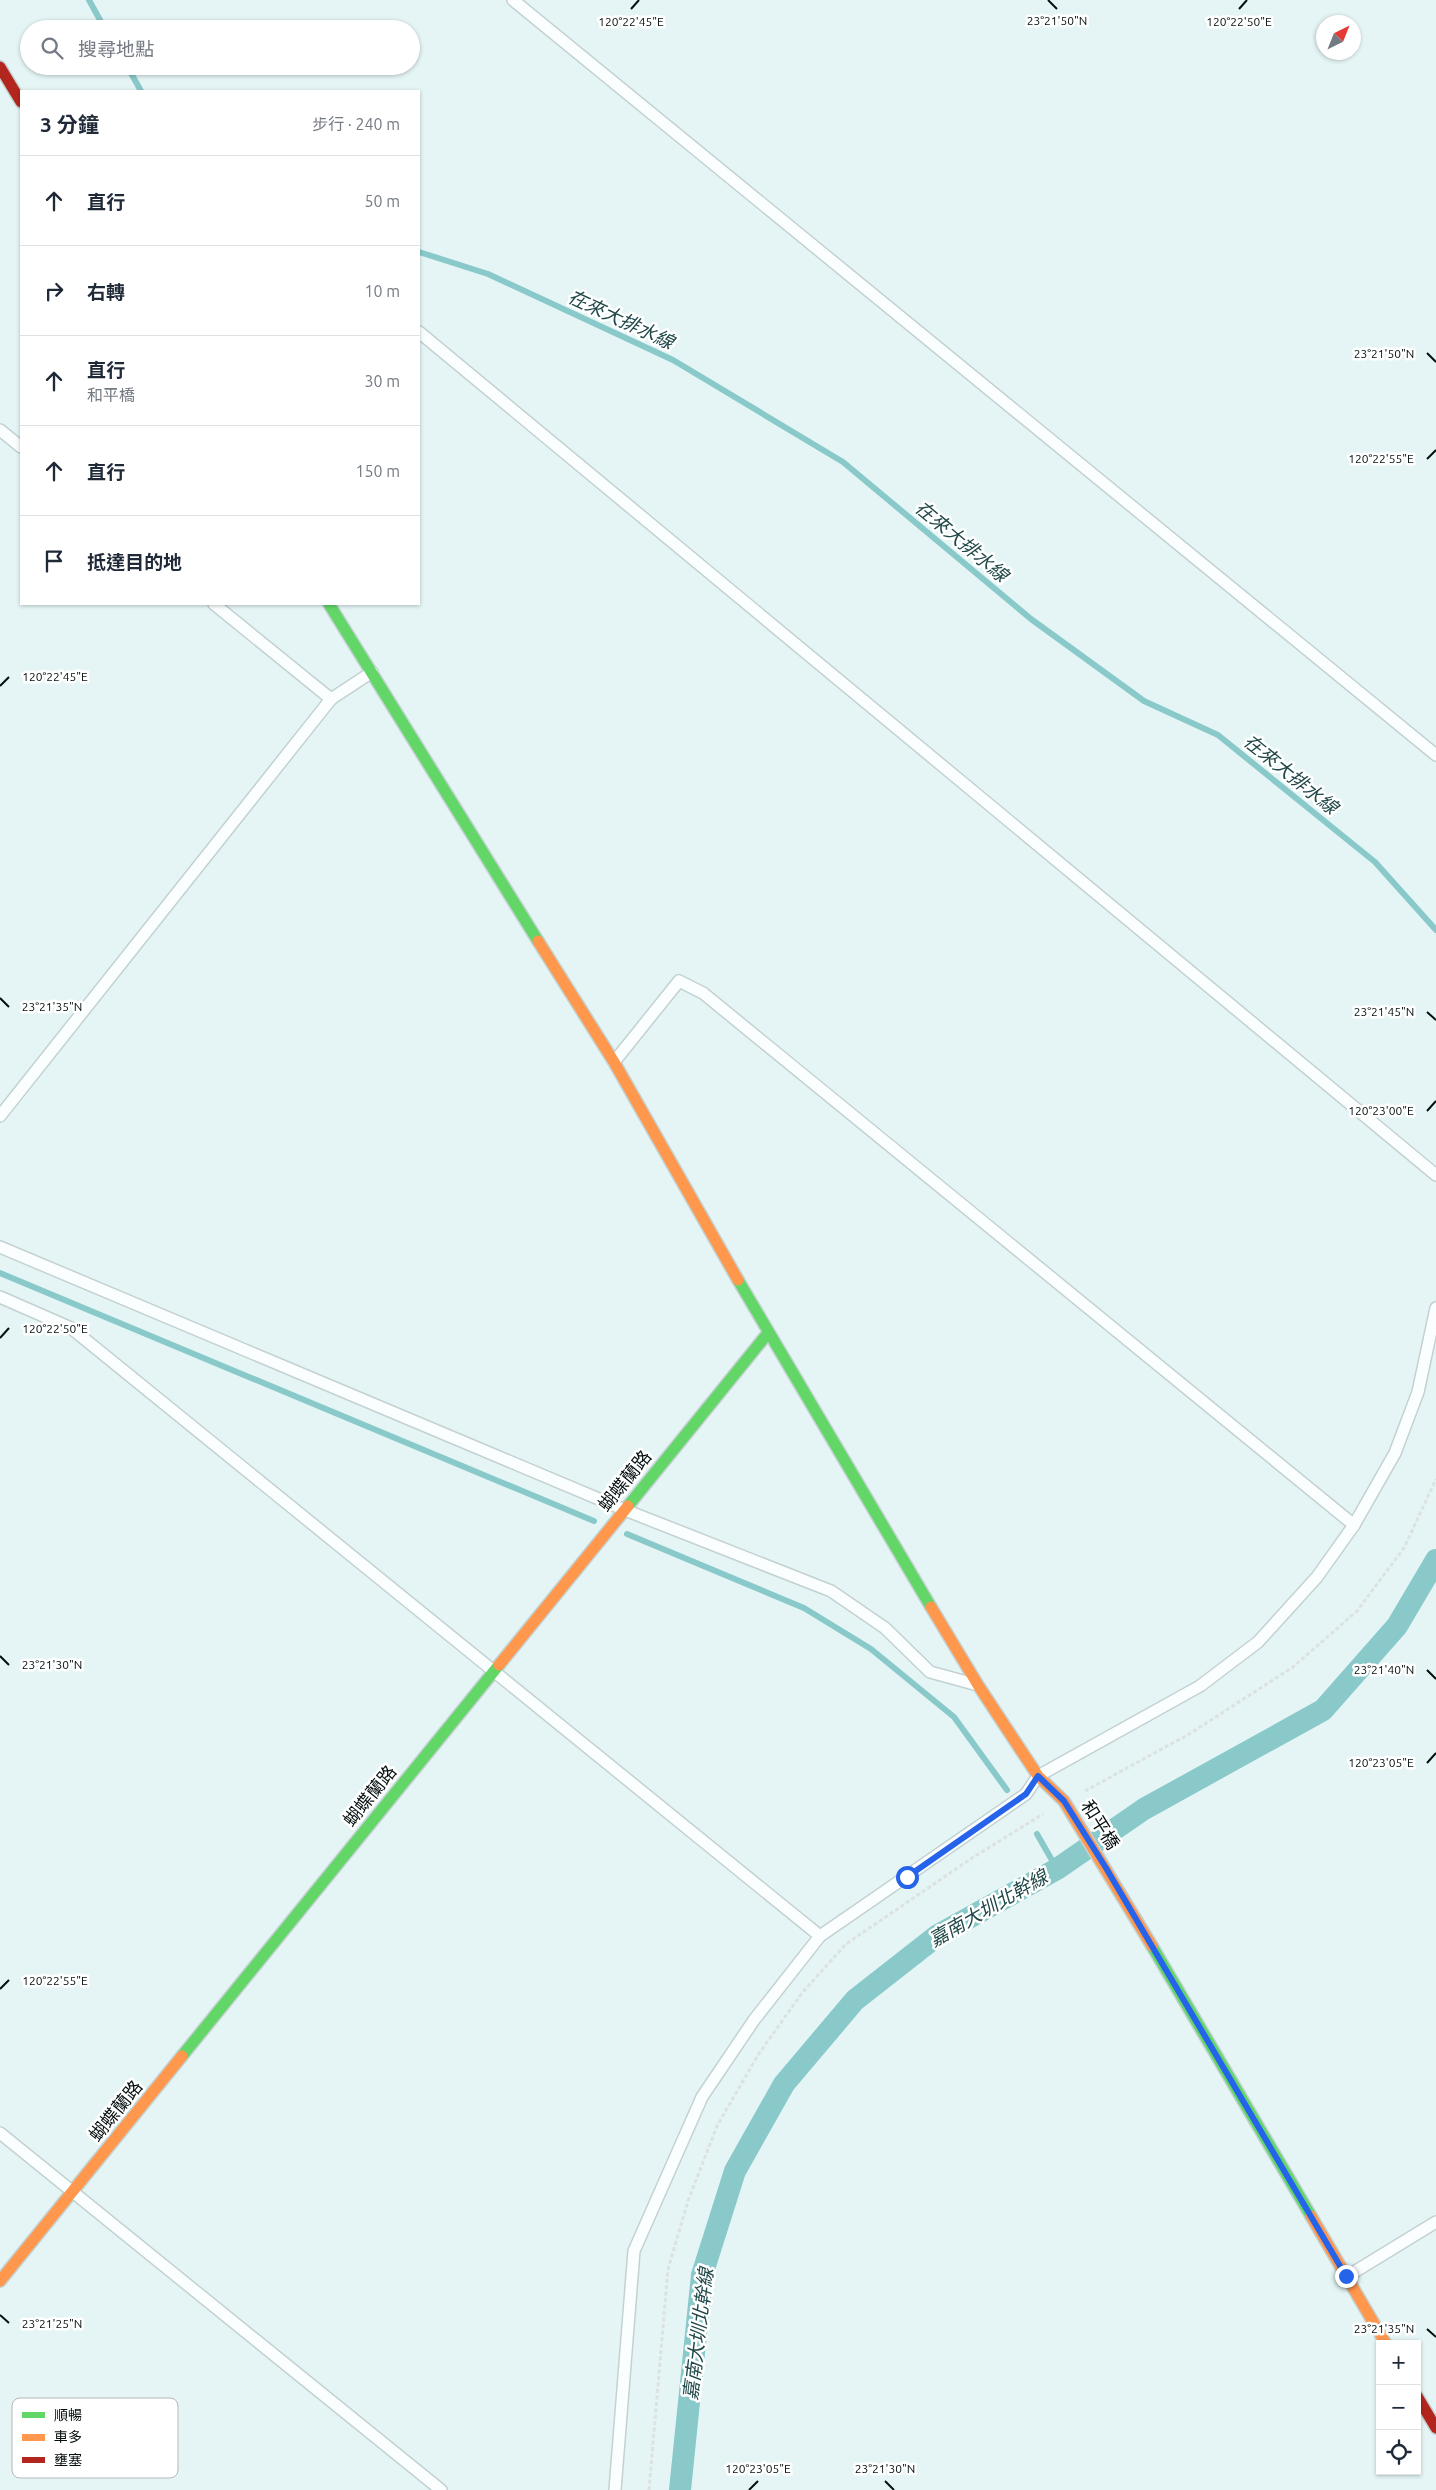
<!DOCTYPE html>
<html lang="zh-TW">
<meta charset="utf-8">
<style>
body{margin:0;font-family:Ubuntu,"Noto Sans TC",sans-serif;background:#f6f6f7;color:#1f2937}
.controls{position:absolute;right:15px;bottom:15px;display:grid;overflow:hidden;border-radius:0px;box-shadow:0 1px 4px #0004}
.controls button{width:45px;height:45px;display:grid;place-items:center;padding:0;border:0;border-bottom:1px solid #e0e1e3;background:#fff;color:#1f2937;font:25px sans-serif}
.compass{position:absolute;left:1316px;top:15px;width:45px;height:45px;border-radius:50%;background:#fff;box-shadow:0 1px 4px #0004;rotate:43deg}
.stop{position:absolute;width:15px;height:15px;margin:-11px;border:4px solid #2563eb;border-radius:50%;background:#fff}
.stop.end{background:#2563eb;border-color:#fff;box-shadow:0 1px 5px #0008}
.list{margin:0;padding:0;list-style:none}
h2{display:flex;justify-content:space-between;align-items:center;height:65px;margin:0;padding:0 20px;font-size:21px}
h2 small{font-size:16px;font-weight:400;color:#747a83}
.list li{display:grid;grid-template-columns:32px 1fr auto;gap:15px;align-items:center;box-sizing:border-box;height:90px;padding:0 20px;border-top:1px solid #e0e1e3}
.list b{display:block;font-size:19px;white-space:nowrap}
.list p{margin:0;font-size:16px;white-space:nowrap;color:#747a83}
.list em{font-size:16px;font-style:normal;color:#747a83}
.icon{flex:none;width:28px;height:28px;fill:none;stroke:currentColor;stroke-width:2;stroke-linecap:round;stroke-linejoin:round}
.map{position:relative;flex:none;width:1436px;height:2490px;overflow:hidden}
.search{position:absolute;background:#fff;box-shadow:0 1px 4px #0004;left:20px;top:20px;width:400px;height:55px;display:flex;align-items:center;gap:12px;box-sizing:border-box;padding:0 18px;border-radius:28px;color:#747a83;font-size:19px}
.panel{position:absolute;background:#fff;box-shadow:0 1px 4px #0004;left:20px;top:90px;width:400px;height:515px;border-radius:0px}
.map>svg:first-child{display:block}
</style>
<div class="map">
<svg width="1436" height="2490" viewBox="0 0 1436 2490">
<rect width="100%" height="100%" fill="#e5f5f5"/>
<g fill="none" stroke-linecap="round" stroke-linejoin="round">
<g stroke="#89c9ca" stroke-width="6">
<path d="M89 0 105 29"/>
<path d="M127 66 141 91"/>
<path d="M419 252 488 274 673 360 843 462 1031 619 1144 701 1218 735 1375 862 1436 930"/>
<path d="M0 1273 594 1521"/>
<path d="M627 1534 804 1608 871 1649 954 1717 1007 1790"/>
<path d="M1037 1834 1057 1869"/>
</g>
<path stroke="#89c9ca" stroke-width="22" d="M680 2490 702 2275 735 2171 784 2084 855 2000 938 1935 1057 1869 1144 1809 1323 1710 1397 1626 1436 1560"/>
<defs>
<g id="lane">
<path d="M513 0 1436 755"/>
<path d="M419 332 1436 1175"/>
<path d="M0 430 21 447"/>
<path d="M214 604 331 699"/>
<path d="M614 1062 679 981 703 993 1354 1525"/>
<path d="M0 1116 331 699 372 672"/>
<path d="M0 1247 625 1510 831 1591 885 1628 930 1672 974 1684"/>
<path d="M0 1297 71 1328 820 1936"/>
<path d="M0 2133 441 2490"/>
<path d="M1346 2277 1436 2222"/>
<path d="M615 2490 634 2251 702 2097 754 2020 820 1936 1026 1794 1038 1776 1200 1686 1258 1642 1317 1577 1354 1525 1395 1453 1418 1392 1436 1308"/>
</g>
<g id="fast">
<path d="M329 604 538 941"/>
<path d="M738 1280 931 1607"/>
<path d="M628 1506 768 1333"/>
<path d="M1152 1946 1311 2216"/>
<path d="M182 2056 499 1665"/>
</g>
<g id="slow">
<path d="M538 941 614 1062 738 1280"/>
<path d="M931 1607 978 1685 1038 1776 1064 1801 1152 1946"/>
<path d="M499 1665 628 1506"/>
<path d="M1311 2216 1386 2344"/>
<path d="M0 2281 182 2056"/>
</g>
<g id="jam">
<path d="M0 67 21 102"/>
<path d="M1417 2396 1436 2428"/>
</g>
</defs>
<use href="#lane" stroke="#c4d1d1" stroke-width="14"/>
<use href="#fast" stroke="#c4d1d1" stroke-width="14"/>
<use href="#slow" stroke="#c4d1d1" stroke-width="14"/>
<use href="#jam" stroke="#c4d1d1" stroke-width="14"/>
<g stroke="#dce1e1" stroke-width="3" stroke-dasharray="4 2.5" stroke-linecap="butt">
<path d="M1085 1791 1191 1733 1293 1667 1357 1611 1404 1548 1436 1479"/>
<path d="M649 2490 668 2269 688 2201 717 2126 758 2055 802 1993 846 1944 972 1858 1043 1814"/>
</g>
<use href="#lane" stroke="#fbfefe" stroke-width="11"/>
<use href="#fast" stroke="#63d668" stroke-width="11"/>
<use href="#slow" stroke="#ff974d" stroke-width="11"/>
<use href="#jam" stroke="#b3261e" stroke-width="11"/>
</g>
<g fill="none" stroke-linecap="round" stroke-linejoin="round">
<path stroke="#2563eb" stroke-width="6" d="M907 1877 1026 1794 1038 1776 1064 1801 1106 1868 1346 2276"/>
</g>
<path fill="none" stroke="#050f0f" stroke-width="2" d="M1048 0 1057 9M631 9 639 0M1239 9 1247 0M1427 353 1436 362M1427 459 1436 450M0 686 9 677M0 998 9 1007M1427 1012 1436 1020M1427 1111 1436 1101M0 1338 9 1328M0 1656 9 1665M1427 1670 1436 1679M1427 1763 1436 1753M0 1989 9 1980M0 2315 9 2323M1427 2329 1436 2337M885 2481 894 2490M749 2490 758 2481"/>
<g text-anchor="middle" stroke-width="5" stroke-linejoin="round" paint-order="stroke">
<g font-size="18" fill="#050f0f" stroke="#fff">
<text transform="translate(625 1481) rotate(-51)" y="6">蝴蝶蘭路</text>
<text transform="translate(370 1796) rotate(-51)" y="6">蝴蝶蘭路</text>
<text transform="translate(1100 1825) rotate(58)" y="6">和平橋</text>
<text transform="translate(116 2111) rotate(-51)" y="6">蝴蝶蘭路</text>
</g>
<g font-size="19" font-style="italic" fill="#21494a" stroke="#fff">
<text transform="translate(621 319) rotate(25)" y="7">在來大排水線</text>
<text transform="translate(962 541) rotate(40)" y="7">在來大排水線</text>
<text transform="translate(1291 774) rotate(39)" y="7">在來大排水線</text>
<text transform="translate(988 1908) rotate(-30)" y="7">嘉南大圳北幹線</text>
<text transform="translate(698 2334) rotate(-83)" y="7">嘉南大圳北幹線</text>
</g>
</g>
<rect x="12" y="2398" width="166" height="80" rx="8" fill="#fff" stroke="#b4b7b7" stroke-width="1"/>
<rect x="22" y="2412" width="23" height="6" fill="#63d668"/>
<rect x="22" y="2434" width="23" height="7" fill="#ff974d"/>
<rect x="22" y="2457" width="23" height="6" fill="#b3261e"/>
<g font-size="14" fill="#050f0f">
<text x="54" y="2420">順暢</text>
<text x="54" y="2442">車多</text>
<text x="54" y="2465">壅塞</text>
</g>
<g font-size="12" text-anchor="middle" fill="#050f0f" stroke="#fff" stroke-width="5" stroke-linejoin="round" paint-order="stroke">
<text x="1057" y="25">23°21'50"N</text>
<text x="631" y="26">120°22'45"E</text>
<text x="1239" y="26">120°22'50"E</text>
<text x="1384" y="358">23°21'50"N</text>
<text x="1381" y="463">120°22'55"E</text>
<text x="55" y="681">120°22'45"E</text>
<text x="52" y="1011">23°21'35"N</text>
<text x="1384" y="1016">23°21'45"N</text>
<text x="1381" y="1115">120°23'00"E</text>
<text x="55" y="1333">120°22'50"E</text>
<text x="52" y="1669">23°21'30"N</text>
<text x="1384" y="1674">23°21'40"N</text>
<text x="1381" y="1767">120°23'05"E</text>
<text x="55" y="1985">120°22'55"E</text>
<text x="52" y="2328">23°21'25"N</text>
<text x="1384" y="2333">23°21'35"N</text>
<text x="758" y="2473">120°23'05"E</text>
<text x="885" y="2473">23°21'30"N</text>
</g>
</svg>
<div class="controls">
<button>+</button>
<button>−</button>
<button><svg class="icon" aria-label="locate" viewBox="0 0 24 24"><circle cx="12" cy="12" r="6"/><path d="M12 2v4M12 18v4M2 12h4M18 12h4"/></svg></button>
</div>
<svg class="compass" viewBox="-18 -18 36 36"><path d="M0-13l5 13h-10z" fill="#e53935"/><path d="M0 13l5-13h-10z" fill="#747a83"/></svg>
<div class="stop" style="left:907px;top:1877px"></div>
<div class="stop end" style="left:1346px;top:2276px"></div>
<div class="search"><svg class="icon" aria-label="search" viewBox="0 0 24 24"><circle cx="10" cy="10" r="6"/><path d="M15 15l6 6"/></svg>搜尋地點</div>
<section class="panel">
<h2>3 分鐘<small>步行 · 240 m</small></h2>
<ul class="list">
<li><svg class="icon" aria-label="ahead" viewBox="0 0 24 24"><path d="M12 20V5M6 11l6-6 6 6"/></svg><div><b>直行</b></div><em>50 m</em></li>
<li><svg class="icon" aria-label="right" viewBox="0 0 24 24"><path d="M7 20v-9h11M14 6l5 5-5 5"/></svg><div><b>右轉</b></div><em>10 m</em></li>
<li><svg class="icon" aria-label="ahead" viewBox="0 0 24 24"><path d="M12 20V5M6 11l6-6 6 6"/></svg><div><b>直行</b><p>和平橋</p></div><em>30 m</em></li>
<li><svg class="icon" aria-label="ahead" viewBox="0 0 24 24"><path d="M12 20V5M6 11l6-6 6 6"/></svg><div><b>直行</b></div><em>150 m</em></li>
<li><svg class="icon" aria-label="arrive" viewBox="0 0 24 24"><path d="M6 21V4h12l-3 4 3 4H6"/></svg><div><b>抵達目的地</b></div></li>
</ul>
</section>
</div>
